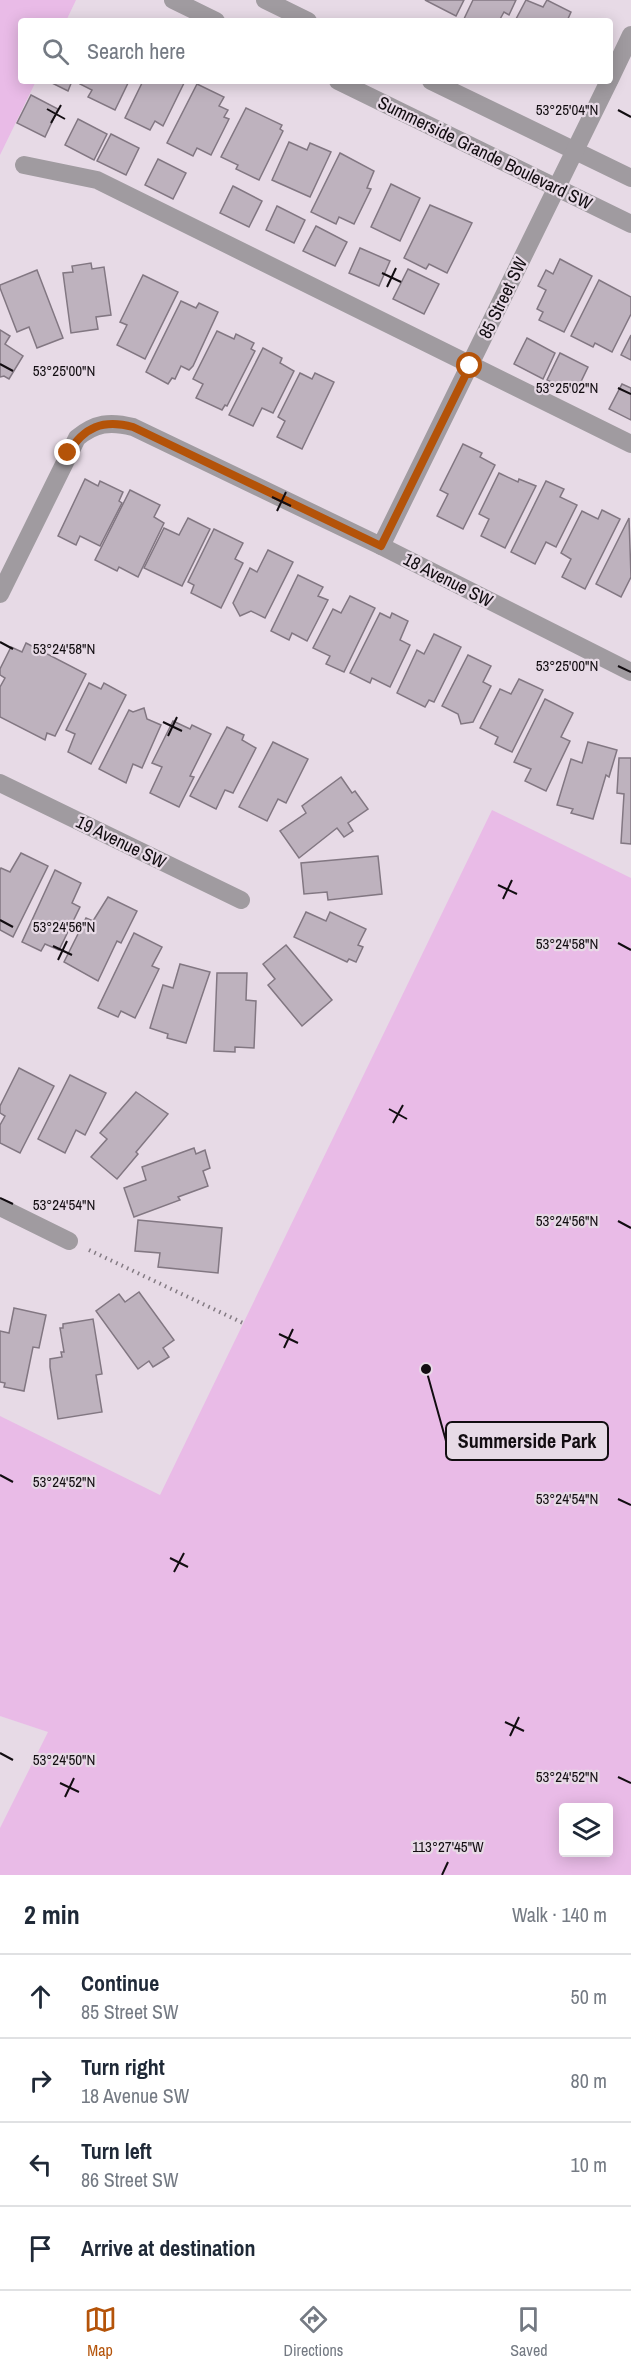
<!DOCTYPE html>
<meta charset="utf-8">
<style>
body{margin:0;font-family:"Archivo Narrow",sans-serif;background:#f2f2f3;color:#1f2937}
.controls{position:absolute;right:18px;bottom:18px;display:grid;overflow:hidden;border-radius:6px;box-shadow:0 3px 15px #0003}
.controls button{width:54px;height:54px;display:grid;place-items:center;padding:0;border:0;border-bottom:2px solid #e0e1e3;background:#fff;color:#1f2937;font:30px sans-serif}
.stop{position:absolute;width:18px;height:18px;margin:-14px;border:4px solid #b45309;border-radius:50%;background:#fff}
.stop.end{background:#b45309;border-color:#fff;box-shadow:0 2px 6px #0008}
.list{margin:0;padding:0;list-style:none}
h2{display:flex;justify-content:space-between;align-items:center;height:78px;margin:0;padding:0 24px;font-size:26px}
h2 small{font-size:20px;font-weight:400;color:#747a83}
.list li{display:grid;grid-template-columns:39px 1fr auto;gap:18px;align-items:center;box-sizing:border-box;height:84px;padding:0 24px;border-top:2px solid #e0e1e3}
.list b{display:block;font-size:22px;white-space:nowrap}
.list p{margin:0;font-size:20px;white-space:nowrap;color:#747a83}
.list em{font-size:20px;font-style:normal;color:#747a83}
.icon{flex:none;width:33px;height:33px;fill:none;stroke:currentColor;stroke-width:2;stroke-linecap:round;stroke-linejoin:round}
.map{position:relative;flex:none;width:631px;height:1875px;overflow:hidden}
.search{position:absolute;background:#fff;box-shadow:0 3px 15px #0003;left:18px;right:18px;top:18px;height:66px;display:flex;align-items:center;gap:15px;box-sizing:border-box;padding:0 21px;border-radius:6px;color:#747a83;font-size:22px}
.sheet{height:414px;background:#fff}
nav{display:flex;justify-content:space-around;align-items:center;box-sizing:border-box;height:84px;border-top:2px solid #e0e1e3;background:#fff;font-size:16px;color:#747a83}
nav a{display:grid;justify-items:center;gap:3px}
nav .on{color:#b45309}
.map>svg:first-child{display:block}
</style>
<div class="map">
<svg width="631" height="1875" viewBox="0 0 631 1875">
<rect width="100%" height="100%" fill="#e7dae6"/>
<g fill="#e9bbe7" fill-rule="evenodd">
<path d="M0 0H76L66 21H21V81H36L0 155Z"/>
<path d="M492 810 631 878V1875H0V1828L48 1732 0 1716V1416L160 1495ZM564 1808H608V1852H564Z"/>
</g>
<g fill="#beb2be" stroke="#827782" stroke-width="1.5">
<path d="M425 0H464L456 16Z"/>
<path d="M473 0H516L509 15 504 12 499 21H463Z"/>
<path d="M526 0 543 7 547 0 571 12 567 21H515Z"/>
<path d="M48 81H72L68 91Z"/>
<path d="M82 81H129L115 110 88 97 92 90 80 84Z"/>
<path d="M143 81H185L163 126 155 121 150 130 125 118Z"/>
<path d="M197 84 224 97 219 106 228 110 224 117 229 119 211 155 197 148 193 156 167 143Z"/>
<path d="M31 95 58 109 45 137 17 123Z"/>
<path d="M246 108 282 125 280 129 283 131 259 180 236 169 238 165 221 157Z"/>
<path d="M78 119 107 134 94 160 65 145Z"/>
<path d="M111 134 139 148 126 175 97 161Z"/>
<path d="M289 142 307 150 310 143 331 152 310 197 272 180Z"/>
<path d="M340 153 374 171 367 188 371 189 354 224 339 217 336 224 311 212Z"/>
<path d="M158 159 186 173 173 199 145 185Z"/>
<path d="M391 184 420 198 400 241 371 227Z"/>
<path d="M233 186 262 201 249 227 220 213Z"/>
<path d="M430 205 472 223 447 273 429 264 426 269 404 258Z"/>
<path d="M277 206 305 220 294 243 266 230Z"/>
<path d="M316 226 347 242 335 266 303 251Z"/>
<path d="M360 248 390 261 379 286 349 273Z"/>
<path d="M560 259 592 276 564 332 539 320 543 312 537 309 546 290 538 286 546 270 553 274Z"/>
<path d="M91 263 92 269 104 267 111 315 96 317 98 329 71 333 63 273 73 272 72 266Z"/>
<path d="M408 269 439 284 424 314 393 299Z"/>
<path d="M37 270 63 338 37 348 29 327 17 332 0 288V285Z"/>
<path d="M143 275 178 292 145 359 117 345 127 325 120 322Z"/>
<path d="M599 280 631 297V314L612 352 595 343 593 347 571 336Z"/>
<path d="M181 301 196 308 199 303 218 312 193 366 189 370 181 366 175 379 172 378 168 384 146 372Z"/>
<path d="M0 330 10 336 5 344 23 356 9 379 4 376 0 377Z"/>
<path d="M217 331 234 339 236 334 254 343 251 349 255 351 227 406 225 405 222 410 196 398 203 384 193 379Z"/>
<path d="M631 335V360L621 355Z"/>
<path d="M527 338 555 353 543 379 514 364Z"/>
<path d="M263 348 282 358 280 363 294 371 273 413 262 408 253 426 229 415Z"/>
<path d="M560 353 588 367 575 394 547 380Z"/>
<path d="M300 373 312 379 315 373 334 382 302 449 277 437 285 421 278 417Z"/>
<path d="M622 384 631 388V420L609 409Z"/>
<path d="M463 444 482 453 480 457 495 465 463 529 437 516 448 494 440 490Z"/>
<path d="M499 473 518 482 519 479 536 486 505 548 481 536 489 519 479 514Z"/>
<path d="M85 479 98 486 100 481 123 492 119 501 122 503 100 546 80 536 76 545 58 536Z"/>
<path d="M546 481 564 489 560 497 577 505 556 547 546 542 535 564 511 552Z"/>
<path d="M130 490 160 505 154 517 164 523 138 577 119 567 117 571 95 560Z"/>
<path d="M602 510 620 519 585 589 562 577 571 559 561 553 582 511 598 519Z"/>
<path d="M188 518 210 529 182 586 144 568 164 528 179 535Z"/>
<path d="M629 518 631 577 621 597 596 584Z"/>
<path d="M214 529 243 543 235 559 243 563 221 608 191 593 194 585 188 582Z"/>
<path d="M268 550 293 562 265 618 251 611 240 616 233 603 250 568 257 572Z"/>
<path d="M298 575 323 587 318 596 328 600 307 641 292 633 289 640 271 631Z"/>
<path d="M350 596 375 608 344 672 326 664 330 656 313 648 333 609 341 613Z"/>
<path d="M380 613 390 618 392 613 408 621 400 640 410 645 390 687 372 678 370 683 350 673Z"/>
<path d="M434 634 461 647 434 702 429 700 425 707 397 693 417 650 424 654Z"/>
<path d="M26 643 86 674 55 736 47 733 45 740 0 717V687L5 678 0 675V669L11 647 22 652Z"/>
<path d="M468 655 491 666 483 682 491 686 473 722 461 724 458 714 442 706Z"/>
<path d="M519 679 543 690 512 752 495 744 498 737 480 728 500 689 511 694Z"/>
<path d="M89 683 101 689 104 683 126 695 91 764 68 752 75 734 66 730Z"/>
<path d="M545 699 573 713 561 737 570 741 546 791 525 781 531 769 514 762Z"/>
<path d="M144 708 147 719 161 725 142 768 133 764 126 783 99 769 129 710 133 712Z"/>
<path d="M173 721 190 729 192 725 211 734 190 776 194 777 179 807 150 793 162 767 152 763Z"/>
<path d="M227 727 244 735 242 740 256 748 233 793 225 790 216 809 190 796Z"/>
<path d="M273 742 308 759 286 803 278 799 267 821 239 807Z"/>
<path d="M588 742 617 750 609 777 606 775 593 819 571 813 573 809 557 805 571 759 582 763Z"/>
<path d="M619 758H631V844L621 843 624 794 617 793Z"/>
<path d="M341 777 352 793 355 791 368 809 348 823 353 831 344 837 337 828 299 858 280 831 306 813 302 806Z"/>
<path d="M21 853 48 866 13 937 0 930V870L1 868 10 872Z"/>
<path d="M378 856 382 894 328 900 327 892 304 894 301 863Z"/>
<path d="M55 870 81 883 72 903 80 907 59 950 45 944 41 951 22 942Z"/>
<path d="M108 897 137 911 121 943 117 941 98 981 64 962 86 918 93 921Z"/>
<path d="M306 912 326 921 330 912 366 929 358 945 363 947 356 962 349 959 347 962 294 937Z"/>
<path d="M134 933 162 947 152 966 159 969 135 1018 121 1011 118 1017 98 1008Z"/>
<path d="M286 945 332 1000 302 1026 268 985 275 979 263 964Z"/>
<path d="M180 964 210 972 186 1043 167 1038 168 1034 150 1028 163 985 173 988Z"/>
<path d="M217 973H247L246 1000 256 1001 254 1048 235 1047V1052L214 1051Z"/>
<path d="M19 1068 54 1086 20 1153 0 1143V1125L5 1116 0 1113V1106Z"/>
<path d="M70 1075 106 1093 85 1135 76 1130 65 1153 38 1139Z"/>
<path d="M136 1092 168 1114 136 1152 138 1154 117 1179 91 1157 107 1139 100 1133Z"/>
<path d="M194 1148 196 1154 205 1150 210 1168 203 1171 208 1186 178 1197 180 1200 134 1217 124 1188 146 1180 142 1167Z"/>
<path d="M138 1220 222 1228 218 1273 158 1267 160 1253 135 1251Z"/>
<path d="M139 1292 174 1340 163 1348 169 1357 153 1367 149 1361 138 1369 96 1311 119 1294 125 1302Z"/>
<path d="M14 1308 46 1315 39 1348 33 1347 24 1391 4 1387 5 1383 0 1382V1331L9 1333Z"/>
<path d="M93 1319 102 1374 96 1375 102 1412 58 1419 50 1367V1359L62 1357 61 1352H64L60 1328H63V1324Z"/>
</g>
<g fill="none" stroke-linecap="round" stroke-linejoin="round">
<path stroke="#847b83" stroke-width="4" stroke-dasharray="1.5 4.5" stroke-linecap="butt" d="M89 1250 243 1323"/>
<g stroke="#a09ba0" stroke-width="18">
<path d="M173 0 216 21"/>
<path d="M265 0 308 21"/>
<path d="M610 79 631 35"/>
<path d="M338 81 631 224"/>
<path d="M431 81 631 178"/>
<path d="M24 165 97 180 631 444"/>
<path d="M381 546 609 81"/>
<path d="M0 594 77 438C95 423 110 421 133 427L381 546 631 672"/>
<path d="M0 783 241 900"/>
<path d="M0 1207 69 1241"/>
</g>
</g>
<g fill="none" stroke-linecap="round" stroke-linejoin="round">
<path stroke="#b45309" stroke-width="8" d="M68 453C84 427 103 419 133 427L381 546 470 366"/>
</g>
<path fill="none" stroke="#120d11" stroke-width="2" d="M47 109 65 119M618 110 631 117M51 123 61 105M382 273 401 282M387 287 396 268M0 364 13 371M618 388 631 394M272 497 291 506M277 511 286 492M0 642 13 649M618 666 631 672M163 722 182 731M168 736 177 717M498 885 517 894M503 899 512 880M0 920 13 927M618 943 631 950M53 946 72 955M58 960 67 941M389 1109 407 1119M393 1123 403 1105M0 1198 13 1204M618 1221 631 1228M279 1334 298 1343M284 1348 293 1329M0 1475 13 1482M618 1499 631 1505M170 1558 188 1567M174 1572 184 1553M505 1722 524 1731M510 1736 519 1717M0 1753 13 1760M618 1777 631 1783M60 1783 79 1792M65 1797 74 1778M442 1875 448 1862"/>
<g text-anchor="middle" stroke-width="4.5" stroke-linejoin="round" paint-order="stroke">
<g font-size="18" fill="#120d11" stroke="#e7dae6">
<text transform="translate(485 153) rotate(26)" y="6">Summerside Grande Boulevard SW</text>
<text transform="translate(503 298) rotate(-64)" y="6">85 Street SW</text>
<text transform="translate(448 580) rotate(27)" y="6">18 Avenue SW</text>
<text transform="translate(121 842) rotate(26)" y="6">19 Avenue SW</text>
</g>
</g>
<g font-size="15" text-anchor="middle" fill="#120d11" stroke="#e7dae6" stroke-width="4.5" stroke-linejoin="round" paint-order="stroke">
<text x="567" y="115">53°25'04"N</text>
<text x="64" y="376">53°25'00"N</text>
<text x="567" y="393">53°25'02"N</text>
<text x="64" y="654">53°24'58"N</text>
<text x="567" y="671">53°25'00"N</text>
<text x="64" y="932">53°24'56"N</text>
<text x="567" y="949">53°24'58"N</text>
<text x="64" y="1210">53°24'54"N</text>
<text x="567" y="1226">53°24'56"N</text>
<text x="64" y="1487">53°24'52"N</text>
<text x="567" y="1504">53°24'54"N</text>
<text x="64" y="1765">53°24'50"N</text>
<text x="567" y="1782">53°24'52"N</text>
<text x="448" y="1852">113°27'45"W</text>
</g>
<path fill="none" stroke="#120d11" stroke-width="2" d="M426 1369L446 1441"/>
<circle fill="#120d11" stroke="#e7dae6" stroke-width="2" cx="426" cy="1369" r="6"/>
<rect fill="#e7dae6" stroke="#120d11" stroke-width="2" x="446" y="1422" width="162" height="38" rx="6"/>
<g font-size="20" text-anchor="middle" font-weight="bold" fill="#120d11">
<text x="527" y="1448">Summerside Park</text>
</g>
</svg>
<div class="controls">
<button><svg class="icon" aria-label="layers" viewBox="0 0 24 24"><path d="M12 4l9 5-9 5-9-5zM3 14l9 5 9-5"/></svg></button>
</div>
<div class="stop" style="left:470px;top:366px"></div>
<div class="stop end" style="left:68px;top:453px"></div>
<div class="search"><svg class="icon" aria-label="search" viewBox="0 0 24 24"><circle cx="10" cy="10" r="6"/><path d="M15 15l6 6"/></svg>Search here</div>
</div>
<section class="sheet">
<h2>2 min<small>Walk · 140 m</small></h2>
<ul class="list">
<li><svg class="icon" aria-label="ahead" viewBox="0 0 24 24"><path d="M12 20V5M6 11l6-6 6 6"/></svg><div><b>Continue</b><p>85 Street SW</p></div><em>50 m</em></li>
<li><svg class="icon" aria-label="right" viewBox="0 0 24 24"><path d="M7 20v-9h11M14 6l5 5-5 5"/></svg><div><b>Turn right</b><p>18 Avenue SW</p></div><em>80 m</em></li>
<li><svg class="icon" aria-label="left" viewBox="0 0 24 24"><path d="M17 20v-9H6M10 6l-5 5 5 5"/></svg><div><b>Turn left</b><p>86 Street SW</p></div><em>10 m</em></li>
<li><svg class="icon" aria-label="arrive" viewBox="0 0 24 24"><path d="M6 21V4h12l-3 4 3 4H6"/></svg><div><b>Arrive at destination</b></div></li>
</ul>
</section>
<nav>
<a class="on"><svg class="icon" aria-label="map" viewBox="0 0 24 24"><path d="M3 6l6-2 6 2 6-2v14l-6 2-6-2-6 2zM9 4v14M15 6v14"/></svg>Map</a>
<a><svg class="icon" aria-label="directions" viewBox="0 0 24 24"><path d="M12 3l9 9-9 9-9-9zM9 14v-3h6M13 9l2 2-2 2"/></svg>Directions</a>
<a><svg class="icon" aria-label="saved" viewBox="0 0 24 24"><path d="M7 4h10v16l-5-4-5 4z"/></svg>Saved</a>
</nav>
